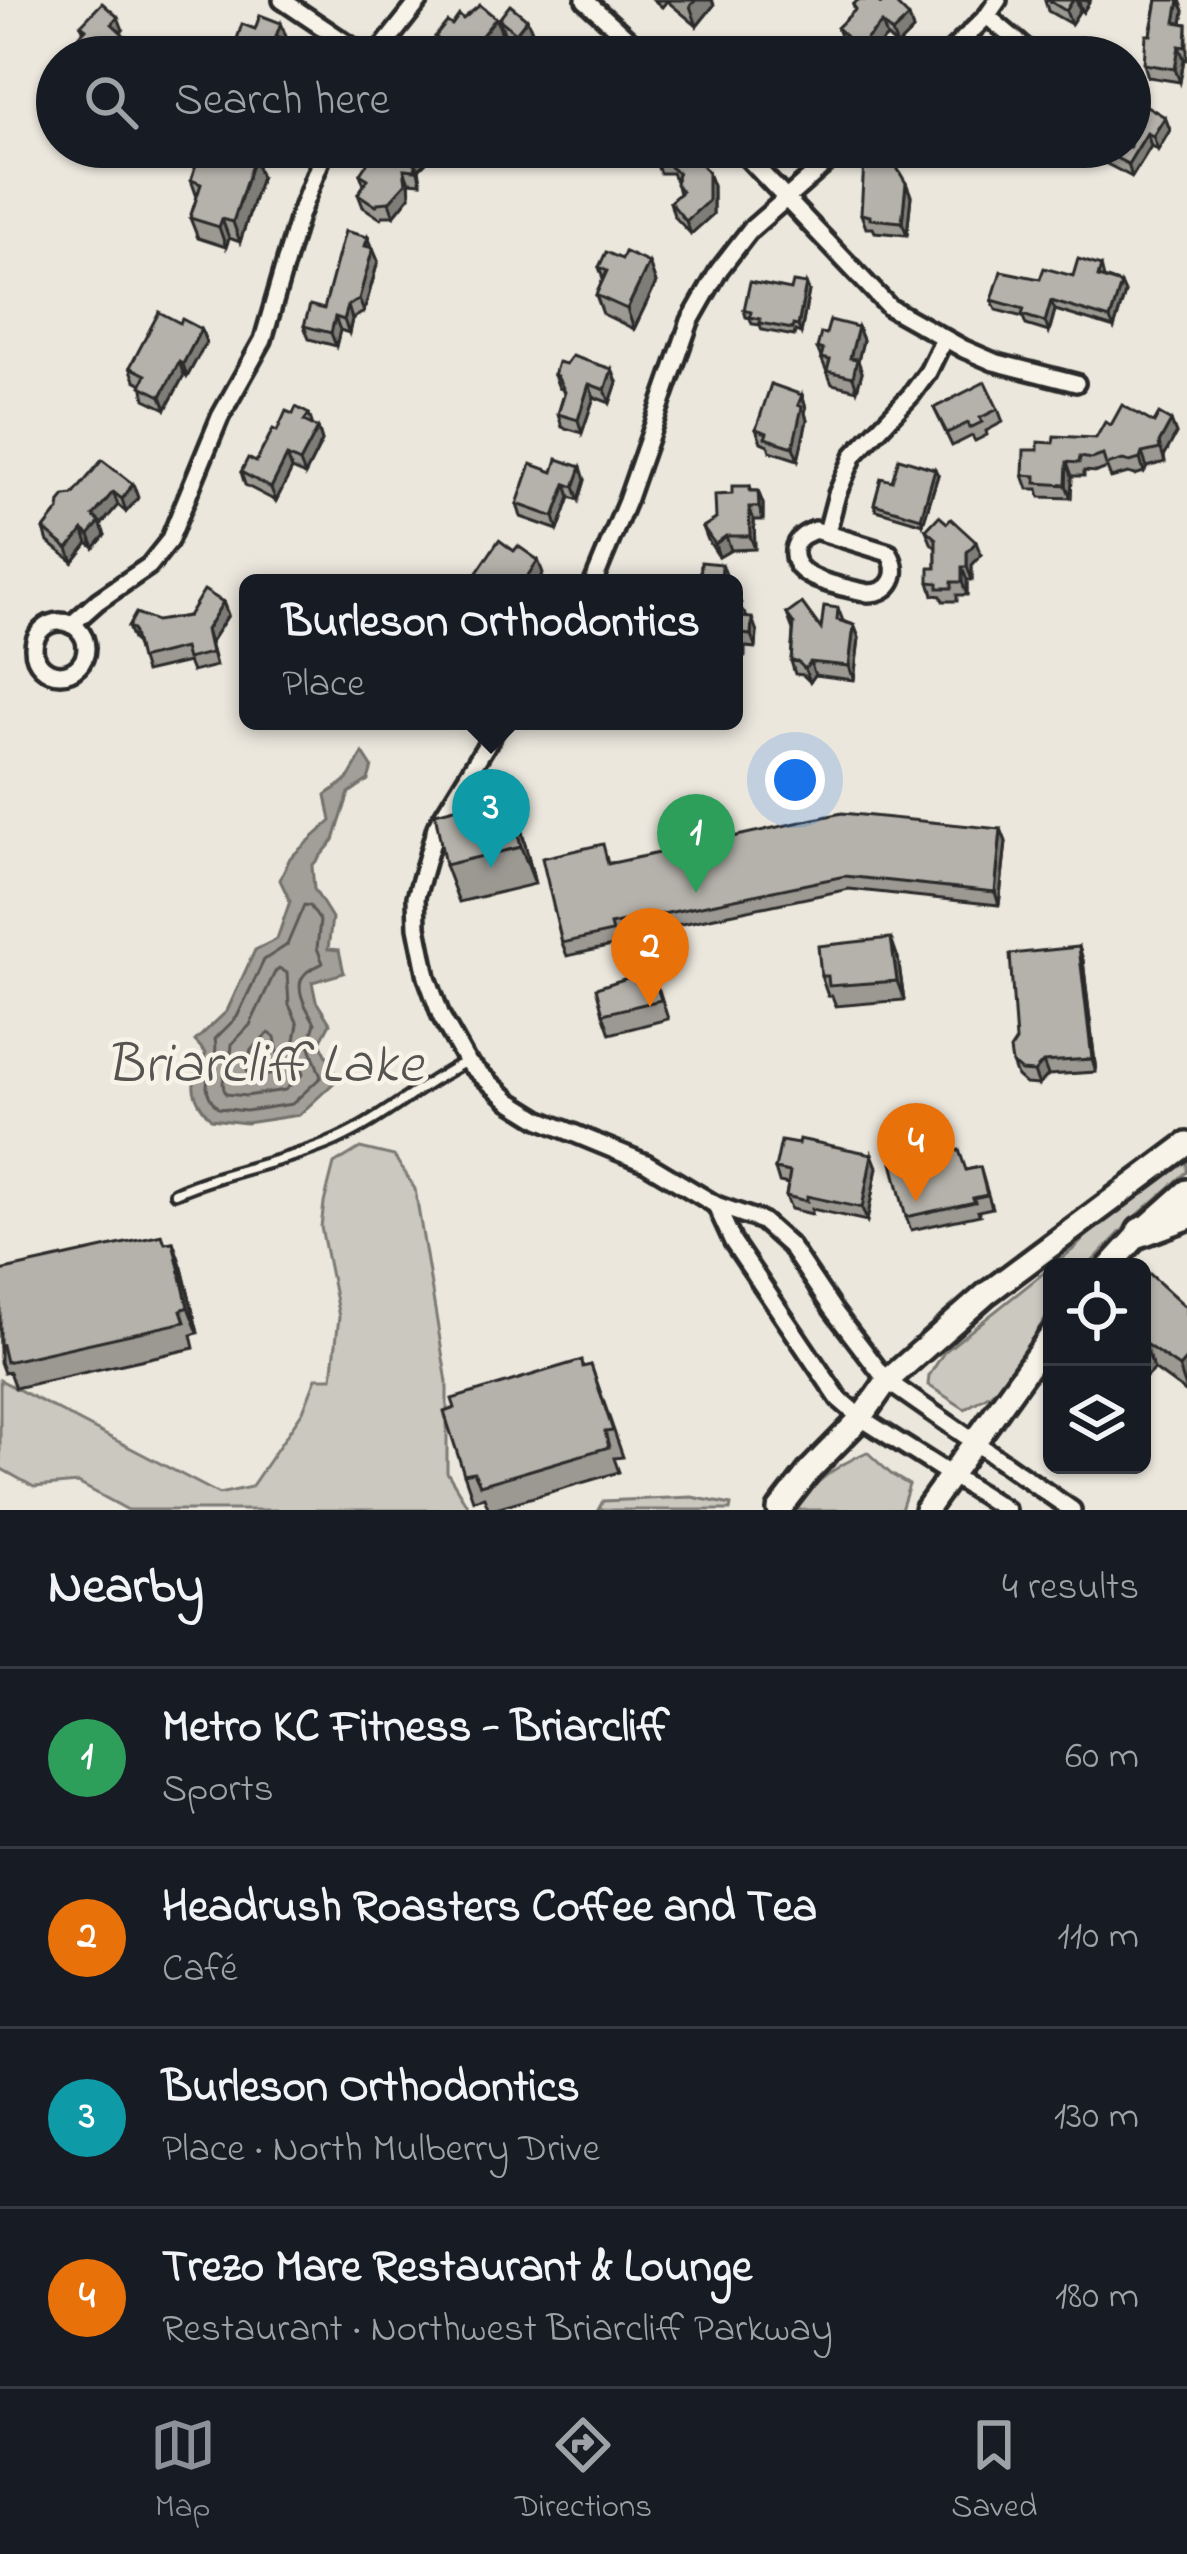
<!DOCTYPE html>
<meta charset="utf-8">
<style>
body{margin:0;font-family:"Indie Flower",sans-serif;background:#242831;color:#f1f3f6}
.controls{position:absolute;right:36px;bottom:36px;display:grid;overflow:hidden;border-radius:18px;box-shadow:0 3px 9px #0004}
.controls button{width:108px;height:108px;display:grid;place-items:center;padding:0;border:0;border-bottom:3px solid #363941;background:#171b24;color:#f1f3f6;font:60px sans-serif}
.you{position:absolute;left:795px;top:780px;width:42px;height:42px;margin:-30px;border:9px solid #fff;border-radius:50%;background:#1a73e8;box-shadow:0 0 0 18px #1a73e833}
.badge{display:grid;place-items:center;width:78px;height:78px;border-radius:50%;background:#8c9099;color:#fff;font-size:39px;font-weight:700}
.pin{position:absolute;translate:-50% -99px;filter:drop-shadow(0 3px 6px #0008)}
.pin::after{content:'';position:absolute;top:63px;width:42px;height:36px;background:inherit;clip-path:polygon(0 0,100% 0,50% 100%)}
.popup{position:absolute;left:239px;top:574px;width:504px;height:156px;box-sizing:border-box;display:grid;place-content:center;border-radius:18px;background:#171b24;filter:drop-shadow(0 3px 9px #0005);font-size:39px;white-space:nowrap;color:#9ea1a6}
.popup b{font-size:45px;color:#f1f3f6}
.popup::after{content:'';position:absolute;left:50%;top:100%;margin-left:-24px;border:24px solid transparent;border-top-color:#171b24}
.list{margin:0;padding:0;list-style:none}
h2{display:flex;justify-content:space-between;align-items:center;height:156px;margin:0;padding:0 48px;font-size:51px}
h2 small{font-size:39px;font-weight:400;color:#9ea1a6}
.list li{display:grid;grid-template-columns:78px 1fr auto;gap:36px;align-items:center;box-sizing:border-box;height:180px;padding:0 48px;border-top:3px solid #363941}
.list b{display:block;font-size:45px;white-space:nowrap}
.list p{margin:0;font-size:39px;white-space:nowrap;color:#9ea1a6}
.list em{font-size:39px;font-style:normal;color:#9ea1a6}
.icon{flex:none;width:66px;height:66px;fill:none;stroke:currentColor;stroke-width:2;stroke-linecap:round;stroke-linejoin:round}
.map{position:relative;flex:none;width:1187px;height:1510px;overflow:hidden}
.search{position:absolute;background:#171b24;box-shadow:0 3px 9px #0004;left:36px;right:36px;top:36px;height:132px;display:flex;align-items:center;gap:30px;box-sizing:border-box;padding:0 42px;border-radius:66px;color:#9ea1a6;font-size:45px}
.sheet{height:876px;background:#171b24}
nav{display:flex;justify-content:space-around;align-items:center;box-sizing:border-box;height:168px;border-top:3px solid #363941;background:#171b24;font-size:33px;color:#9ea1a6}
nav a{display:grid;justify-items:center;gap:6px}
nav .on{color:#8c9099}
.map>svg:first-child{display:block}
</style>
<div class="map">
<svg width="1187" height="1510" viewBox="0 0 1187 1510">
<rect width="100%" height="100%" fill="#ebe7dd"/>
<filter id="ink" filterUnits="userSpaceOnUse"><feTurbulence type="fractalNoise" baseFrequency=".00833" numOctaves="2"/><feDisplacementMap in="SourceGraphic" scale="24" xChannelSelector="R" yChannelSelector="G"/><feConvolveMatrix kernelMatrix="1 2 1 2 8 2 1 2 1" color-interpolation-filters="sRGB"/></filter>
<g filter="url(#ink)">
<g fill="#cbc8bf" stroke="#7b7a75" stroke-width="3">
<path d="M360 1148 394 1156 415 1189 447 1382V1472L470 1510H128L78 1483 34 1487 0 1468V1380L219 1494 251 1487 303 1411 316 1378H332L339 1317 321 1227 324 1203 334 1164Z"/>
<path d="M1187 1154V1172L1133 1219 1087 1267H1052V1309L1004 1380 992 1393 965 1409 928 1385 929 1376 944 1352 1075 1248 1103 1218Z"/>
<path d="M867 1452 891 1474 909 1485 901 1510H793C813 1482 836 1466 867 1452Z"/>
<path d="M692 1497 731 1505 730 1510H598L603 1501Z"/>
</g>
<path fill="#a29f98" stroke="#72716c" stroke-width="3" d="M363 753 372 767 368 780 349 793 334 840 312 866 314 889 332 918 328 949 339 950 344 973 312 982 316 1001 330 1023 320 1042 338 1079 299 1115 246 1123 211 1119C189 1095 189 1081 206 1053L195 1041 227 1011 255 950 277 939 290 901 280 880 290 858 331 821 326 795 347 780Z"/>
<g fill="none" stroke-linecap="round" stroke-linejoin="round">
<g stroke="#5b5957" stroke-width="3">
<path d="M304 905 310 906 320 921 317 948 323 963C317 967 309 968 305 974 292 987 308 1011 315 1023L309 1044 321 1077 292 1104 246 1111 218 1108C192 1082 221 1067 215 1039L237 1017 264 960 287 945Z"/>
<path d="M279 968 287 973 289 1005 298 1024 294 1046 303 1074 285 1090 246 1096 226 1094C217 1079 232 1064 232 1044L250 1025 275 972Z"/>
<path d="M269 1033 275 1037 281 1070 277 1073 251 1076 247 1071 251 1050Z"/>
</g>
<defs>
<path id="service" d="M175 1193C227 1170 284 1163 336 1140 383 1119 420 1085 465 1062"/>
<g id="minor">
<path d="M282 0 367 57"/>
<path d="M585 0 648 57"/>
<path d="M987 16 1036 57"/>
<path d="M375 57 420 0"/>
<path d="M945 57 987 16 998 0"/>
<path d="M737 147 889 307 964 349 994 362 1076 383"/>
<path d="M815 530 889 553C901 573 892 593 868 593 846 587 790 581 794 550 796 538 805 534 815 530Z"/>
<path d="M827 532 837 494 854 455 911 395 928 372 944 339"/>
<path d="M593 583 627 501 690 321 719 270 750 230 845 147"/>
<circle cx="60" cy="648" r="26"/>
<path d="M71 625 98 601 149 566 169 541 220 417 263 340 299 216 326 147"/>
<path d="M501 721 436 827 416 897 417 927 427 977 441 1016 467 1062 510 1101 539 1119 646 1163 716 1205 762 1221 790 1246 833 1310 887 1381 1072 1510"/>
<path d="M716 1205 733 1242 839 1399 861 1418 1006 1510"/>
</g>
<g id="secondary">
<path d="M1109 1267 1141 1232 1187 1191"/>
<path d="M779 1510 810 1470 861 1418 887 1381 986 1294 1187 1144"/>
<path d="M926 1510 1052 1334"/>
</g>
<path id="motorway" d="M1141 1232 1187 1215"/>
</defs>
<use href="#service" stroke="#2b2b2b" stroke-width="16"/>
<use href="#minor" stroke="#2b2b2b" stroke-width="24"/>
<use href="#secondary" stroke="#2b2b2b" stroke-width="30"/>
<use href="#motorway" stroke="#2b2b2b" stroke-width="36"/>
<use href="#service" stroke="#f7f3e8" stroke-width="8"/>
<use href="#minor" stroke="#f7f3e8" stroke-width="15"/>
<use href="#secondary" stroke="#f7f3e8" stroke-width="21"/>
<use href="#motorway" stroke="#f7f3e8" stroke-width="27"/>
</g>
<g fill="#9c9993" stroke="#2b2b2b" stroke-width="3">
<path d="M654 0H712L714 5 697 26 667 1 662 7Z"/>
<path d="M1045 0H1090L1083 12 1080 10 1071 24 1048 11Z"/>
<path d="M1157 0H1180L1184 11 1182 23 1187 24V60L1184 59 1180 82 1148 77 1144 64Z"/>
<path d="M881 4 909 17 913 30 897 46 887 37 866 57H858L842 42 837 28 855 11 853 5Z"/>
<path d="M463 19 503 37 487 57H443L435 37Z"/>
<path d="M499 19H527L535 39 523 52 506 38Z"/>
<path d="M81 25 123 30 121 33 139 49 142 57H78L72 44 84 31Z"/>
<path d="M1165 117 1170 130 1158 150 1151 146 1132 177 1099 160 1094 147Z"/>
<path d="M202 147H226L261 177 240 242 229 238 226 247 198 238 190 218 197 197 191 180Z"/>
<path d="M655 147 708 173 713 186V214L691 234 674 216 670 202 679 194 676 181 672 173H660L655 160Z"/>
<path d="M427 161 419 169 421 183 409 182 410 196 394 216H383L381 219 363 207 358 194 364 185 360 174Z"/>
<path d="M906 183 911 196 907 235 875 232 873 228H866L861 214Z"/>
<path d="M368 237 378 261 364 312 352 319 349 333 340 330 336 346 309 339 304 326 324 309Z"/>
<path d="M622 259 649 263 656 283 634 329 603 314 596 295 603 279 599 267Z"/>
<path d="M1101 266 1104 278 1121 284 1125 293 1114 328 1055 310 1049 332 1026 325 1023 317 996 310 992 300 1040 279 1073 276Z"/>
<path d="M806 284 809 291 801 333 795 331 794 336 762 330 760 325 752 324 750 318 746 317 744 310Z"/>
<path d="M180 323 201 329 206 342 187 377 184 375 166 409 145 399 142 384 135 380 130 367Z"/>
<path d="M858 327 863 340 858 361 862 372 857 390 832 384 817 348 826 334Z"/>
<path d="M554 375 617 382 610 403 594 397 582 433 562 427 558 414 564 394 562 389 559 388Z"/>
<path d="M802 395 806 408 805 413 807 420 798 460 770 451 768 445 761 442 756 429Z"/>
<path d="M934 408 998 409 1003 422 986 431 987 435 975 441 972 436 952 446Z"/>
<path d="M293 414H309L313 426 318 428 322 441 305 475 292 469 276 501 245 485 241 472 256 462 277 431Z"/>
<path d="M1171 421 1176 434 1164 456 1165 462 1147 467 1144 472 1135 475 1128 473 1111 478 1107 468 1097 472 1084 471V476H1072L1071 498 1040 497 1038 489H1028L1023 475 1038 450 1053 443 1096 438 1111 425Z"/>
<path d="M553 472 585 480 579 500 570 497 558 530 521 517 517 504Z"/>
<path d="M938 475 923 524 876 510 874 504 892 481Z"/>
<path d="M133 484 138 498 126 512 118 505 101 525 105 535 94 548 88 543 73 562 48 542 44 529 59 510Z"/>
<path d="M750 486 752 491H758L763 504V520H754L755 549 731 550 719 557 708 540 703 527 716 519 732 494Z"/>
<path d="M926 530 981 555 972 565V580H967V595H957V601H943L941 596 933 595 929 582 936 568V548L931 543Z"/>
<path d="M734 598 757 632 756 648 745 647V656H740L739 665 734 669Z"/>
<path d="M223 602 228 615 210 643 216 666 192 672 188 662 145 672 135 641 133 640 128 627 188 616Z"/>
<path d="M838 608 843 621 854 625 859 638 854 680 815 675 810 682 803 675 795 674 791 661 793 630 787 614 821 629Z"/>
<path d="M508 794 522 832 535 884 459 902 445 865Z"/>
<path d="M1001 829 1006 842 999 905 849 889 615 938 617 945 567 956 562 943 610 863Z"/>
<path d="M1079 947 1083 960 1096 1072 1048 1075 1039 1085 1026 1084 1017 1076 1012 1063Z"/>
<path d="M898 958 904 1000 836 1006 832 996H828L821 976Z"/>
<path d="M659 990 668 1019 610 1034 603 1014Z"/>
<path d="M919 1159 966 1170 980 1167 992 1208 978 1211 980 1215 911 1230 906 1217Z"/>
<path d="M877 1167 867 1221 812 1209V1214L791 1209 786 1196 788 1184 779 1182 775 1169Z"/>
<path d="M173 1242 182 1268 198 1333 191 1335 194 1348 15 1388 9 1372 4 1373 0 1362V1271Z"/>
<path d="M1142 1267 1187 1308V1393L1154 1369 1142 1381Z"/>
<path d="M591 1365 623 1457 614 1458 619 1472 489 1510 484 1497 473 1500 464 1474 584 1367Z"/>
</g>
<g fill="#7f7d78" stroke="#2b2b2b" stroke-width="3">
<path d="M696 0H712L714 5 697 26 690 6Z"/>
<path d="M1073 0H1076L1080 10 1071 24 1066 11Z"/>
<path d="M1078 0 1090 1 1083 12Z"/>
<path d="M1179 0 1184 11 1180 35 1175 22Z"/>
<path d="M118 17 123 30 116 37 112 24Z"/>
<path d="M909 17 913 30 897 46 892 33Z"/>
<path d="M496 18 503 37 487 57H476L474 45Z"/>
<path d="M527 19 535 39 523 52 516 33Z"/>
<path d="M281 23 288 42 276 36Z"/>
<path d="M882 23 887 37 866 57H861L858 48Z"/>
<path d="M296 43 301 57H291Z"/>
<path d="M1179 46 1184 59 1180 82 1175 69Z"/>
<path d="M1165 117 1170 130 1158 150 1153 136Z"/>
<path d="M1147 133 1151 146 1132 177 1128 164Z"/>
<path d="M422 148 427 161 419 169 421 183 414 156Z"/>
<path d="M254 158 261 177 240 242 233 222Z"/>
<path d="M404 169 409 182 410 196 394 216 389 202Z"/>
<path d="M708 173 713 186V214L691 234 686 221Z"/>
<path d="M906 183 911 196 907 235 902 222Z"/>
<path d="M222 219 229 238 226 247 219 227Z"/>
<path d="M368 237 378 261 364 312 359 299Z"/>
<path d="M649 263 656 283 634 329 627 309Z"/>
<path d="M806 284 809 291 801 333 798 326Z"/>
<path d="M1121 284 1125 293 1114 328 1110 319Z"/>
<path d="M1051 301 1055 310 1049 332 1045 322Z"/>
<path d="M348 306 352 319 349 333 344 320Z"/>
<path d="M335 317 340 330 336 346 331 333Z"/>
<path d="M858 327 863 340 858 361 862 372 857 390 853 377 850 358Z"/>
<path d="M201 329 206 342 187 377 183 364Z"/>
<path d="M179 362 184 375 166 409 161 396Z"/>
<path d="M612 369 617 382 610 403 605 390Z"/>
<path d="M589 384 594 397 582 433 578 420Z"/>
<path d="M802 395 806 408 805 413 807 420 798 460 793 447 798 405Z"/>
<path d="M1171 421 1176 434 1164 456 1165 462 1159 443Z"/>
<path d="M318 428 322 441 305 475 300 462Z"/>
<path d="M1142 453 1147 467 1144 472 1140 459Z"/>
<path d="M287 456 292 469 276 501 271 488Z"/>
<path d="M1067 462 1072 476 1071 498 1066 485Z"/>
<path d="M581 467 585 480 579 500 574 487Z"/>
<path d="M935 469 938 475 923 524 921 518Z"/>
<path d="M133 484 138 498 126 512 122 499Z"/>
<path d="M566 484 570 497 558 530 554 517Z"/>
<path d="M758 491 763 504V520L759 507Z"/>
<path d="M113 492 118 505 101 525 105 535 94 548 89 535 93 516Z"/>
<path d="M749 507 754 520 755 549 750 536Z"/>
<path d="M83 530 88 543 73 562 68 549Z"/>
<path d="M726 536 731 550 719 557 715 544Z"/>
<path d="M976 542 981 555 972 565V580L967 567V552Z"/>
<path d="M538 560 543 573 536 583H523Z"/>
<path d="M722 564 727 577V583H721Z"/>
<path d="M962 567 967 580V595L962 582Z"/>
<path d="M223 602 228 615 210 643 216 666 206 630Z"/>
<path d="M752 618 757 632 756 648 751 635Z"/>
<path d="M854 625 859 638 854 680 849 666Z"/>
<path d="M735 643 740 656 739 665 734 669Z"/>
<path d="M810 662 815 675 810 682 805 669Z"/>
<path d="M508 794 522 832 535 884 521 847Z"/>
<path d="M1001 829 1006 842 999 905 995 892Z"/>
<path d="M891 938 898 958 904 1000 897 981Z"/>
<path d="M1079 947 1083 960 1096 1072 1092 1059Z"/>
<path d="M1043 1062 1048 1075 1039 1085 1034 1072Z"/>
<path d="M872 1154 877 1167 867 1221 862 1208Z"/>
<path d="M173 1242 182 1268 198 1333 188 1307Z"/>
<path d="M1144 1343 1154 1369 1142 1381V1346Z"/>
<path d="M1187 1358V1391L1179 1367Z"/>
</g>
<g fill="#b5b2ab" stroke="#2b2b2b" stroke-width="3">
<path d="M858 0H876L881 4 886 0H892L909 17 892 33 882 23 858 48 837 28 856 9 853 5Z"/>
<path d="M1048 0H1073L1066 11Z"/>
<path d="M1157 0H1179L1175 22 1187 24 1186 47 1179 46 1175 69 1144 64 1146 35H1151Z"/>
<path d="M102 3 118 17 112 24 139 49 131 57H89L72 44 86 29 81 25Z"/>
<path d="M480 5 496 18 474 45 481 50 476 57 458 55 451 57 443 50 447 46 435 37 447 22 452 25 459 15 463 19Z"/>
<path d="M510 5 527 19 516 33 499 19Z"/>
<path d="M260 15 281 23 276 36 296 43 291 57H231L242 24 255 29Z"/>
<path d="M581 50 588 57H564L569 52 574 57Z"/>
<path d="M1130 96 1165 117 1153 136 1147 133 1128 164 1094 147H1130Z"/>
<path d="M202 147H224L254 158 233 222 222 219 219 227 190 218 201 184 191 180Z"/>
<path d="M378 147H384L393 153 392 147 422 148 414 156 416 170 404 169 406 183 389 202 378 203 376 206 358 194 368 179 360 174Z"/>
<path d="M655 147H689L708 173V201L686 221 670 202 682 191 676 184 678 173 670 167V160H655Z"/>
<path d="M864 162 896 166 906 183 902 222 870 219V216L861 214Z"/>
<path d="M345 231 368 237 365 246 373 248 359 299 348 306 344 320 335 317 331 333 304 326 310 305 324 309Z"/>
<path d="M606 252 622 259 625 252 649 263 627 309 596 295 607 271 599 267Z"/>
<path d="M1078 259 1101 266 1098 277 1121 284 1110 319 1051 301 1045 322 1022 315 1024 309 992 300 1001 271 1040 279 1044 268 1073 276Z"/>
<path d="M750 282 791 290 793 282 806 284 798 326 793 325 792 329 760 323V319L750 317 751 312 744 310Z"/>
<path d="M159 312 180 323 182 319 201 329 183 364 179 362 161 396 141 386 146 375 130 367Z"/>
<path d="M830 320 858 327 850 358 857 359 853 377 827 371 830 360 821 358 823 350 817 348 821 333 826 334Z"/>
<path d="M572 356 612 369 605 390 589 384 578 420 558 414 565 392 557 376 554 375 558 362 566 364Z"/>
<path d="M985 382 998 409 980 418 982 422 970 428 968 423 947 433 934 408Z"/>
<path d="M771 384 802 395 798 405 802 407 793 447 765 438 767 433 756 429Z"/>
<path d="M1122 405 1154 423 1159 414 1171 421 1159 443 1160 449 1142 453 1140 459 1130 462 1123 460 1106 465 1103 455 1092 459 1080 457 1079 463 1067 462 1066 485 1036 483V476L1023 475 1024 450H1038V442L1053 443 1054 436 1096 438 1105 422 1111 425Z"/>
<path d="M296 407 309 414 304 421 318 428 300 462 287 456 271 488 241 472 248 458 256 462 273 429 277 431 286 411 293 414Z"/>
<path d="M899 458 935 469 921 518 874 504 881 478 892 481Z"/>
<path d="M557 459 581 467 574 487 566 484 554 517 517 504 531 464 553 472Z"/>
<path d="M102 460 133 484 122 499 113 492 93 516 100 522 89 535 83 530 68 549 44 529 59 510 60 502 65 496 73 495Z"/>
<path d="M732 486H750V491H758L759 507H749L750 536H726L715 544 703 527 716 519 715 495 732 494Z"/>
<path d="M939 516 947 523 951 519 976 542 967 552V567H962V582H952V588H938V583L929 582V568H936V539L926 530Z"/>
<path d="M499 540 514 551 518 546 538 560 523 583H470Z"/>
<path d="M701 562 722 564 721 583H700Z"/>
<path d="M204 590 223 602 206 630 211 653 187 659 184 648 140 659 133 629 128 627 136 613 156 621 188 616Z"/>
<path d="M734 598H737L741 603 740 617 752 618 751 635 741 634 740 643H735L734 652Z"/>
<path d="M802 603 821 629 824 606 838 608 837 620 854 625 849 666 810 662 805 669 798 662 791 661 794 624 787 614Z"/>
<path d="M508 794 521 847 445 865 435 813Z"/>
<path d="M842 813 1001 829 995 892 845 876 610 925 612 932 562 943 542 858 603 844 608 864Z"/>
<path d="M891 938 897 981 829 986 828 976H821L818 946Z"/>
<path d="M1079 947 1092 1059 1043 1062 1034 1072 1021 1071 1012 1063 1010 1050 1016 1041 1010 954Z"/>
<path d="M652 970 661 1000 603 1014 596 988Z"/>
<path d="M799 1139 872 1154 862 1208 807 1196V1201L786 1196 790 1172 775 1169 781 1141 798 1144Z"/>
<path d="M959 1150 966 1170 980 1167 987 1195 973 1198 975 1202 906 1217 892 1163 901 1160 899 1156 916 1152 918 1159Z"/>
<path d="M162 1235 165 1243 173 1242 188 1307 181 1310 185 1322 6 1362 2 1345 0 1346V1271Z"/>
<path d="M1142 1267 1187 1308V1358L1179 1367 1144 1343 1142 1346Z"/>
<path d="M582 1360 583 1367 591 1365 613 1431 605 1432 609 1447 480 1485 474 1472 464 1474 444 1412 455 1408 452 1399Z"/>
</g>
</g>
<g text-anchor="middle" stroke-width="9" stroke-linejoin="round" paint-order="stroke">
<g font-size="57" font-style="italic" fill="#555451" stroke="#f7f3e8">
<text x="264" y="1081">Briarcliff Lake</text>
</g>
</g>
</svg>
<div class="controls">
<button><svg class="icon" aria-label="locate" viewBox="0 0 24 24"><circle cx="12" cy="12" r="6"/><path d="M12 2v4M12 18v4M2 12h4M18 12h4"/></svg></button>
<button><svg class="icon" aria-label="layers" viewBox="0 0 24 24"><path d="M12 4l9 5-9 5-9-5zM3 14l9 5 9-5"/></svg></button>
</div>
<div class="you"></div>
<div class="pin badge" style="left:696px;top:893px;background:#2e9e5b">1</div>
<div class="pin badge" style="left:650px;top:1007px;background:#e8710a">2</div>
<div class="pin badge" style="left:491px;top:868px;background:#0f9aa8">3</div>
<div class="popup"><b>Burleson Orthodontics</b>Place</div>
<div class="pin badge" style="left:916px;top:1202px;background:#e8710a">4</div>
<div class="search"><svg class="icon" aria-label="search" viewBox="0 0 24 24"><circle cx="10" cy="10" r="6"/><path d="M15 15l6 6"/></svg>Search here</div>
</div>
<section class="sheet">
<h2>Nearby<small>4 results</small></h2>
<ul class="list">
<li><span class="badge" style="background:#2e9e5b">1</span><div><b>Metro KC Fitness - Briarcliff</b><p>Sports</p></div><em>60 m</em></li>
<li><span class="badge" style="background:#e8710a">2</span><div><b>Headrush Roasters Coffee and Tea</b><p>Café</p></div><em>110 m</em></li>
<li><span class="badge" style="background:#0f9aa8">3</span><div><b>Burleson Orthodontics</b><p>Place · North Mulberry Drive</p></div><em>130 m</em></li>
<li><span class="badge" style="background:#e8710a">4</span><div><b>Trezo Mare Restaurant &amp; Lounge</b><p>Restaurant · Northwest Briarcliff Parkway</p></div><em>180 m</em></li>
</ul>
</section>
<nav>
<a class="on"><svg class="icon" aria-label="map" viewBox="0 0 24 24"><path d="M3 6l6-2 6 2 6-2v14l-6 2-6-2-6 2zM9 4v14M15 6v14"/></svg>Map</a>
<a><svg class="icon" aria-label="directions" viewBox="0 0 24 24"><path d="M12 3l9 9-9 9-9-9zM9 14v-3h6M13 9l2 2-2 2"/></svg>Directions</a>
<a><svg class="icon" aria-label="saved" viewBox="0 0 24 24"><path d="M7 4h10v16l-5-4-5 4z"/></svg>Saved</a>
</nav>
